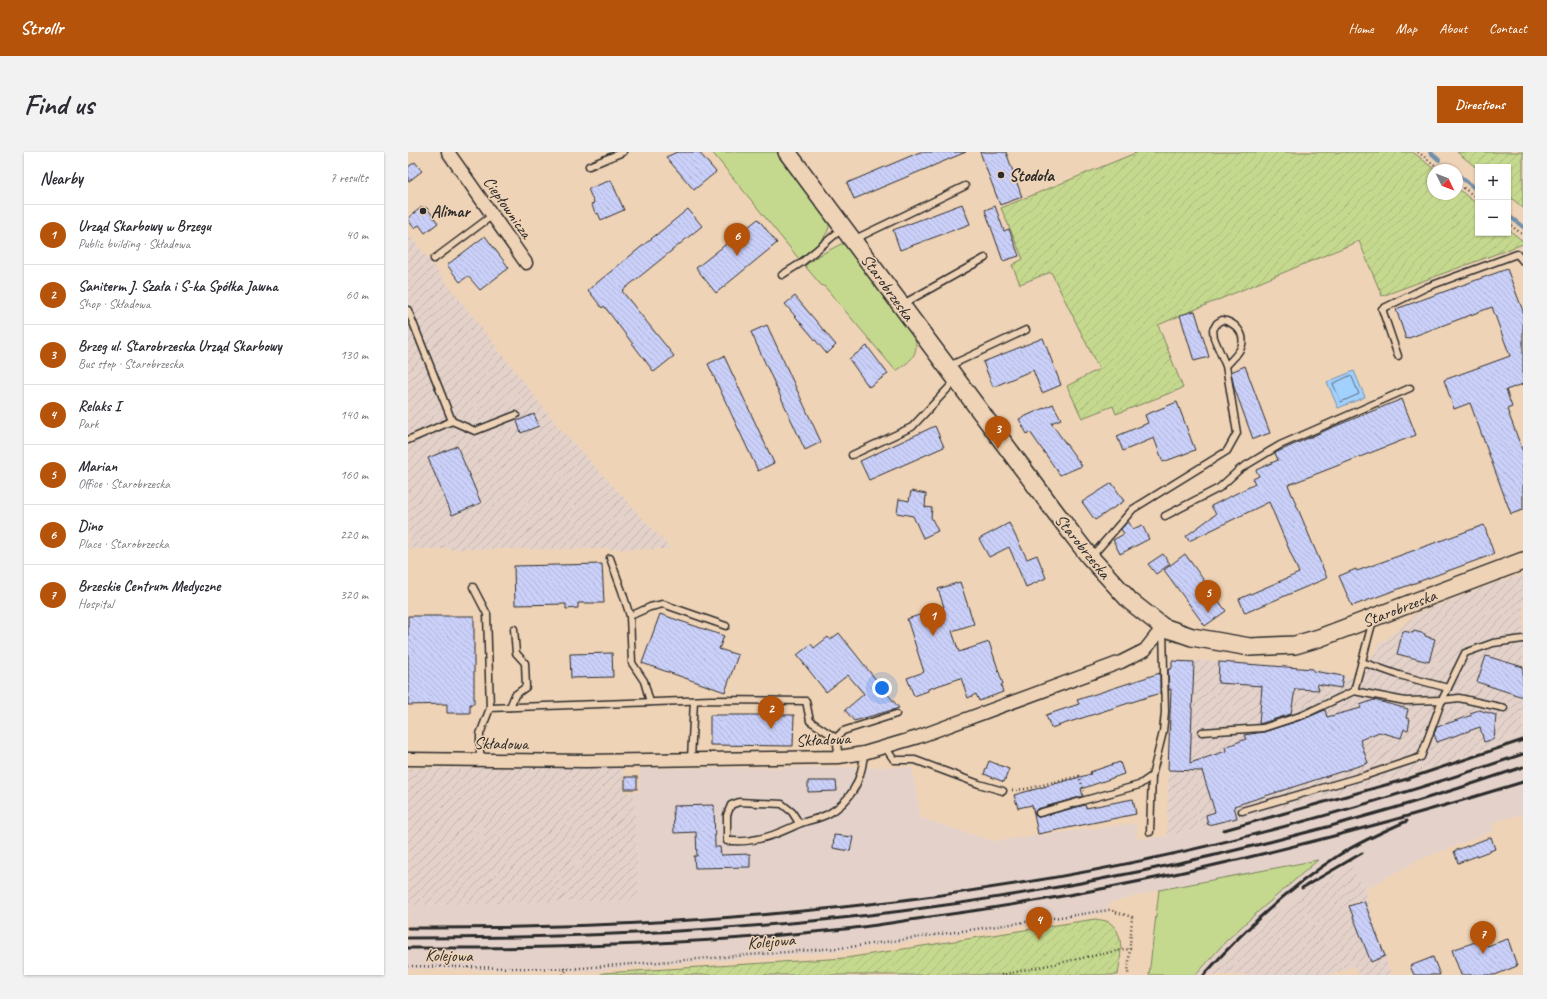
<!DOCTYPE html>
<meta charset="utf-8">
<style>
body{margin:0;font-family:Caveat,sans-serif;background:#f2f2f3;color:#2b2b33}
.controls{position:absolute;right:12px;top:12px;display:grid;overflow:hidden;border-radius:0px;box-shadow:0 1px 3px #0004}
.controls button{width:36px;height:36px;display:grid;place-items:center;padding:0;border:0;border-bottom:1px solid #e1e1e2;background:#fff;color:#2b2b33;font:20px sans-serif}
.compass{position:absolute;left:1019px;top:12px;width:36px;height:36px;border-radius:50%;background:#fff;box-shadow:0 1px 3px #0004;rotate:133deg}
.you{position:absolute;left:474px;top:536px;width:14px;height:14px;margin:-10px;border:3px solid #fff;border-radius:50%;background:#1a73e8;box-shadow:0 0 0 6px #1a73e833}
.badge{display:grid;place-items:center;width:26px;height:26px;border-radius:50%;background:#b45309;color:#fff;font-size:13px;font-weight:700}
.pin{position:absolute;translate:-50% -33px;filter:drop-shadow(0 1px 2px #0008)}
.pin::after{content:'';position:absolute;top:21px;width:14px;height:12px;background:inherit;clip-path:polygon(0 0,100% 0,50% 100%)}
.list{margin:0;padding:0;list-style:none}
h2{display:flex;justify-content:space-between;align-items:center;height:52px;margin:0;padding:0 16px;font-size:17px}
h2 small{font-size:13px;font-weight:400;color:#7c7c81}
.list li{display:grid;grid-template-columns:26px 1fr auto;gap:12px;align-items:center;box-sizing:border-box;height:60px;padding:0 16px;border-top:1px solid #e1e1e2}
.list b{display:block;font-size:15px;white-space:nowrap}
.list p{margin:0;font-size:13px;white-space:nowrap;color:#7c7c81}
.list em{font-size:13px;font-style:normal;color:#7c7c81}
.map{position:relative;flex:none;width:1115px;height:823px;overflow:hidden;border-radius:0px}
header{display:flex;align-items:center;gap:24px;box-sizing:border-box;height:56px;padding:0 20px;background:#b45309;color:#fff}
header strong{font-size:19px}
nav{display:flex;gap:22px;margin-inline-start:auto;font-size:14px}
.intro{display:flex;align-items:center;justify-content:space-between;box-sizing:border-box;height:96px;padding:0 24px}
h1{margin:0;font-size:28px}
.button{padding:10px 18px;border-radius:0px;background:#b45309;color:#fff;font-size:14px;font-weight:700}
main{display:flex;gap:24px;padding:0 24px}
aside{flex:1;background:#fff;border-radius:0px;box-shadow:0 1px 3px #0004}
.map>svg:first-child{display:block}
</style>
<header>
<strong>Strollr</strong>
<nav><a>Home</a><a>Map</a><a>About</a><a>Contact</a></nav>
</header>
<div class="intro"><h1>Find us</h1><a class="button">Directions</a></div>
<main>
<aside>
<h2>Nearby<small>7 results</small></h2>
<ul class="list">
<li><span class="badge">1</span><div><b>Urząd Skarbowy w Brzegu</b><p>Public building · Składowa</p></div><em>40 m</em></li>
<li><span class="badge">2</span><div><b>Saniterm J. Szała i S-ka Spółka Jawna</b><p>Shop · Składowa</p></div><em>60 m</em></li>
<li><span class="badge">3</span><div><b>Brzeg ul. Starobrzeska Urząd Skarbowy</b><p>Bus stop · Starobrzeska</p></div><em>130 m</em></li>
<li><span class="badge">4</span><div><b>Relaks I</b><p>Park</p></div><em>140 m</em></li>
<li><span class="badge">5</span><div><b>Marian</b><p>Office · Starobrzeska</p></div><em>160 m</em></li>
<li><span class="badge">6</span><div><b>Dino</b><p>Place · Starobrzeska</p></div><em>220 m</em></li>
<li><span class="badge">7</span><div><b>Brzeskie Centrum Medyczne</b><p>Hospital</p></div><em>320 m</em></li>
</ul>
</aside>
<div class="map">
<svg width="1115" height="823" viewBox="0 0 1115 823">
<defs>
<pattern id="industrial-furrows" width="10" height="10" patternUnits="userSpaceOnUse"><rect width="10" height="10" fill="#e4d2ca"/><path d="M-1 1l2-2M0 10L10 0M9 11l2-2" fill="none" stroke="#c4b4ae"/></pattern>
<pattern id="garden-furrows" width="10" height="10" patternUnits="userSpaceOnUse"><rect width="10" height="10" fill="#c5d98e"/><path d="M-1 1l2-2M0 10L10 0M9 11l2-2" fill="none" stroke="#a9ba7b"/></pattern>
<pattern id="building-back-hatch" width="6" height="6" patternUnits="userSpaceOnUse"><rect width="6" height="6" fill="#cbd0f9"/><path d="M-1 5l2 2M0 0l6 6M5-1l2 2" fill="none" stroke="#aeb3d6"/></pattern>
</defs>
<rect width="100%" height="100%" fill="#efd3b6"/>
<filter id="ink" filterUnits="userSpaceOnUse"><feTurbulence type="fractalNoise" baseFrequency=".025" numOctaves="2"/><feDisplacementMap in="SourceGraphic" scale="8" xChannelSelector="R" yChannelSelector="G"/><feConvolveMatrix kernelMatrix="1 2 1 2 8 2 1 2 1" color-interpolation-filters="sRGB"/></filter>
<g filter="url(#ink)">
<path fill="#e4d2ca" d="M1115 581V662L1084 671 1087 678 1009 709 956 738 944 715 902 736 859 768 820 805 805 823H788L818 789 852 758 909 709 751 738 702 751 698 761 437 799 181 819 0 817V753L231 748 226 640 231 639 232 616 504 615 513 666 585 689 729 671V687L759 684 823 669 1028 615Z"/>
<g fill="url(#industrial-furrows)">
<path d="M0 81 149 273 263 397H0Z"/>
<path d="M1115 423V581L1028 615 823 669 759 684 763 508 811 509 906 516 953 528 970 492 989 479 1009 461 1089 430Z"/>
<path d="M215 615 216 640H226L231 748 0 753V616Z"/>
<path d="M944 714 956 738 983 823H951L946 814 922 823H805L820 805 859 768 902 736Z"/>
</g>
<g fill="#c5d98e" stroke="#78825c">
<path d="M304 0H371L421 68C424 85 403 97 391 107Z"/>
<path d="M433 92H440L507 184C511 203 503 209 488 219L417 135 413 133 397 114 408 105Z"/>
<path d="M910 708 852 758 818 789 788 823H741L751 738Z"/>
</g>
<g fill="url(#garden-furrows)" stroke="#78825c">
<path d="M730 0H1005L1027 18H1025V42H1049V36L1070 53V81H1100V77L1115 89V92L974 144 951 89 750 173 775 236 708 262 705 254 674 266 659 234 691 217 643 120 612 132 604 113 615 107 593 56Z"/>
<path d="M1049 0H1115V56L1100 43V15H1070V17Z"/>
<path d="M687 767C691 768 699 768 702 771 718 782 712 807 710 823H192L195 821 438 806Z"/>
</g>
<path fill="#a2d1fe" stroke="#728faa" d="M946 219 957 245 930 256 919 230Z"/>
<g fill="none" stroke-linecap="round" stroke-linejoin="round">
<path stroke="#5b6d7f" stroke-width="1" d="M942 224 944 225 951 242 933 250 925 232Z"/>
<g stroke="#728faa" stroke-width="4">
<path d="M1022 0 1031 8"/>
<path d="M1039 14 1044 18"/>
<path d="M1049 22 1070 39"/>
<path d="M1100 63 1115 75"/>
</g>
</g>
<g fill="url(#building-back-hatch)" stroke="#2b2b2b">
<path d="M269 0H291L308 20 286 38 258 5Z"/>
<path d="M512 0H558L446 47 439 31Z"/>
<path d="M572 0H598L614 45 592 53Z"/>
<path d="M7 10 14 19 0 30V15Z"/>
<path d="M203 28 216 58 193 68 190 61 188 62 183 52 186 51 180 37Z"/>
<path d="M554 52 562 72 492 98 485 78Z"/>
<path d="M587 54 596 79 601 77 611 104 595 109 577 58Z"/>
<path d="M14 55 19 56 30 71 17 81 11 73 6 76 1 69 2 64Z"/>
<path d="M280 57 294 74 214 139 266 204 246 220 196 154 194 156 180 138Z"/>
<path d="M350 67 369 91 308 141 288 116Z"/>
<path d="M77 84 101 116 72 138 60 124 52 130 39 113Z"/>
<path d="M1099 117 1115 159V232L1098 238 1104 255 1099 257 1115 300V358L1103 362 1062 251 1046 257 1036 228 1102 204 1084 155 998 187 988 157Z"/>
<path d="M387 144 428 193 419 202 377 152Z"/>
<path d="M787 159 801 205 786 209 772 163Z"/>
<path d="M359 173 413 290 397 298 343 180Z"/>
<path d="M635 186 653 233 634 241 625 218 585 235 575 210Z"/>
<path d="M459 194 480 222 461 235 441 207Z"/>
<path d="M316 204 366 311 350 319 300 212Z"/>
<path d="M837 214 862 281 845 287 826 235 823 220Z"/>
<path d="M994 247 1008 283 880 333 919 426 837 461 831 447 891 421 861 350 781 389 778 384 808 362 803 354 847 332 845 327 851 324 848 318 870 308 867 301 923 276Z"/>
<path d="M769 250 787 298 755 310 746 286 715 299 709 284 740 271 737 263Z"/>
<path d="M645 252 653 267 643 271 674 314 652 323 622 280 619 282 611 267Z"/>
<path d="M126 262 131 274 113 281 109 269Z"/>
<path d="M527 274 536 295 461 328 452 309Z"/>
<path d="M49 294 73 351 44 363 20 306Z"/>
<path d="M704 331 716 349 687 368 674 350Z"/>
<path d="M503 339 518 342 517 355 524 356 523 365 530 379 515 386 505 364 489 361 491 347 501 349Z"/>
<path d="M720 369 725 377 734 373 741 387 712 402 705 388 716 382 713 377Z"/>
<path d="M601 371 619 407 629 403 638 426 618 435 601 395 581 405 571 387Z"/>
<path d="M1076 373 1086 402 944 454 931 424 948 417 949 419Z"/>
<path d="M755 402 762 412 748 422 740 412Z"/>
<path d="M777 402 818 459 797 474 756 418Z"/>
<path d="M194 412 196 451H170V456L158 457V452L107 453 106 414Z"/>
<path d="M552 430 566 472 544 479 551 500 581 490 595 532 593 533 595 540 571 549 568 542 560 546 553 526 520 537V539L506 544 499 526 516 520 499 467 536 455 530 437Z"/>
<path d="M252 462 316 484 311 497 330 503 317 540 234 511Z"/>
<path d="M0 464H66V552H62V561H39V552L0 553Z"/>
<path d="M995 479 1005 481 1006 479 1017 482V484L1027 487 1021 510 989 502Z"/>
<path d="M431 481 461 519 491 556 446 569 437 558 456 542 440 523 418 540 389 503 403 492 406 496 420 485 422 488Z"/>
<path d="M204 501 205 525 163 526 162 502Z"/>
<path d="M1078 504 1115 515V545L1069 530Z"/>
<path d="M764 509 786 510 782 611 818 599 817 595 838 587 836 583 856 580 896 567 917 558 919 565 953 556 952 553 966 548 1000 557 998 566 1002 567 1000 578 996 577 993 586 971 580 952 588 960 611 826 654 829 666 800 673 798 663 807 660 794 619 760 618 763 537 761 538 760 518 764 516Z"/>
<path d="M811 510 905 517V519L935 524 933 536 909 532 911 538 887 537 883 562 851 572 854 534 810 531Z"/>
<path d="M752 521V541L643 576 638 563 671 552 669 548Z"/>
<path d="M1071 558 1088 563 1086 587 1076 590 1072 575 1029 590 1026 582 1029 575 1064 563 1062 561Z"/>
<path d="M302 563H386L385 594 302 593Z"/>
<path d="M581 609 601 617 596 630 576 622Z"/>
<path d="M712 610 716 622 673 637 675 644 629 657 627 660V663L630 665H632L677 653 678 656 725 647 728 662 630 682 624 653 610 656 606 643 683 622 682 620Z"/>
<rect x="217" y="625" width="12" height="12"/>
<path d="M400 629H428L429 639 400 640Z"/>
<path d="M306 653 307 695H312L313 703 342 702V715L287 716 286 704H289L288 680 266 681 265 654Z"/>
<path d="M426 683 445 685 442 699 425 696Z"/>
<path d="M1083 685 1087 697 1050 711 1046 699Z"/>
<path d="M956 749 977 804 963 810 941 754Z"/>
<path d="M1076 787 1079 794 1100 787 1109 814 1087 823H1053L1044 798Z"/>
<path d="M1025 805 1032 823H1006L1002 814Z"/>
</g>
<g fill="none" stroke-linecap="round" stroke-linejoin="round">
<defs>
<g id="lane">
<path d="M181 14 215 0"/>
<path d="M445 88 557 34"/>
<path d="M26 107 85 63"/>
<path d="M374 123 393 111 435 76"/>
<path d="M495 152 577 106"/>
<path d="M0 158 44 269 0 288"/>
<path d="M990 204 974 157 1019 135 1109 102 1115 109"/>
<path d="M541 214 618 178"/>
<path d="M44 269 67 279 108 263"/>
<path d="M444 303 504 275 547 229"/>
<path d="M757 364 811 336 832 317 872 293 1002 236"/>
<path d="M684 404 725 357 819 299 829 281 818 214 806 186 805 178 809 171 814 168C826 170 837 180 834 193 832 201 823 208 818 214"/>
<path d="M202 406 214 439 222 464 224 511 236 529 242 550"/>
<path d="M65 435 79 462 82 556"/>
<path d="M222 464 242 455 255 452 318 474"/>
<path d="M954 510 991 523 1040 536"/>
<path d="M102 555 107 543 118 535 117 511 108 501 106 477"/>
<path d="M1096 556 1051 546 1034 548 1057 501 1085 491 1115 487"/>
<path d="M794 580 855 576 895 563 946 539"/>
<path d="M428 586 435 579 488 562"/>
<path d="M477 595 486 608H507L571 632 595 639"/>
<path d="M283 607 286 549"/>
<path d="M72 608V582L82 556 303 548 398 549 402 569 428 586 431 605"/>
<path d="M834 659 959 623 1013 605 1034 548 997 549 946 539 965 468"/>
<path d="M631 661 731 633 744 624 755 580 757 560 755 477"/>
<path d="M391 671 384 660 374 652 331 650 323 653 319 663V689C327 689 336 690 344 688 361 686 375 679 391 672 400 668 411 667 420 662 444 649 454 628 456 601"/>
<path d="M742 680 744 624"/>
</g>
<g id="street">
<path d="M40 0 118 111"/>
<path d="M0 607 178 609 431 605 456 601 510 585 713 510 737 498 755 475"/>
</g>
<path id="secondary" d="M379 0 648 361 681 404 722 449 755 475 784 485 842 495 887 493 911 486 1115 409"/>
</defs>
<use href="#lane" stroke="#2b2b2b" stroke-width="9"/>
<use href="#street" stroke="#2b2b2b" stroke-width="15"/>
<use href="#secondary" stroke="#2b2b2b" stroke-width="20"/>
<g stroke="#2b2b2b" stroke-width="2.5" stroke-dasharray="1 3" stroke-linecap="butt">
<path d="M1010 0 1033 18"/>
<path d="M1049 31 1070 47"/>
<path d="M1100 71 1115 83"/>
<path d="M604 638 618 637 671 624 676 639"/>
<path d="M0 814 159 817 303 806 442 795 701 758 724 765 720 823"/>
<path d="M155 823 159 817"/>
<path d="M593 823 713 798 723 797"/>
</g>
<use href="#lane" stroke="#efd3b6" stroke-width="6"/>
<use href="#street" stroke="#efd3b6" stroke-width="12"/>
<use href="#secondary" stroke="#efd3b6" stroke-width="17"/>
<g stroke="#2b2b2b" stroke-width="3">
<path d="M816 678 999 627 1115 588"/>
<path d="M894 736 954 701"/>
<path d="M0 776C207 777 415 764 619 730 788 703 953 657 1115 602"/>
<path d="M0 786C165 786 331 780 494 759 705 732 914 684 1115 615"/>
<path d="M0 796C146 797 292 792 437 777 466 774 494 769 522 765 723 738 921 690 1115 630"/>
<path d="M796 823C834 780 882 735 931 703 952 690 976 679 999 669"/>
</g>
</g>
</g>
<g fill="#2b2b2b" stroke="#efd3b6" stroke-width="1.5">
<circle cx="593" cy="23" r="4"/>
<circle cx="15" cy="59" r="4"/>
</g>
<g text-anchor="middle" stroke-width="3" stroke-linejoin="round" paint-order="stroke">
<g font-size="17" font-weight="bold" fill="#2b2b2b" stroke="#efd3b6" text-anchor="start">
<text x="601" y="29">Stodoła</text>
<text x="23" y="65">Alimar</text>
</g>
<g font-size="17" fill="#2b2b2b" stroke="#efd3b6">
<text transform="translate(100 55) rotate(55)" y="6">Ciepłownicza</text>
<text transform="translate(480 135) rotate(54)" y="6">Starobrzeska</text>
<text transform="translate(675 394) rotate(51)" y="6">Starobrzeska</text>
<text transform="translate(991 456) rotate(-21)" y="6">Starobrzeska</text>
<text transform="translate(415 587) rotate(-3)" y="6">Składowa</text>
<text transform="translate(93 591) rotate(1)" y="6">Składowa</text>
<text transform="translate(363 789) rotate(-5)" y="6">Kolejowa</text>
<text transform="translate(41 803) rotate(1)" y="6">Kolejowa</text>
</g>
</g>
</svg>
<div class="controls">
<button>+</button>
<button>−</button>
</div>
<svg class="compass" viewBox="-18 -18 36 36"><path d="M0-13l5 13h-10z" fill="#e53935"/><path d="M0 13l5-13h-10z" fill="#7c7c81"/></svg>
<div class="you"></div>
<div class="pin badge" style="left:525px;top:484px">1</div>
<div class="pin badge" style="left:363px;top:577px">2</div>
<div class="pin badge" style="left:590px;top:297px">3</div>
<div class="pin badge" style="left:631px;top:788px">4</div>
<div class="pin badge" style="left:800px;top:461px">5</div>
<div class="pin badge" style="left:329px;top:104px">6</div>
<div class="pin badge" style="left:1075px;top:802px">7</div>
</div>
</main>
